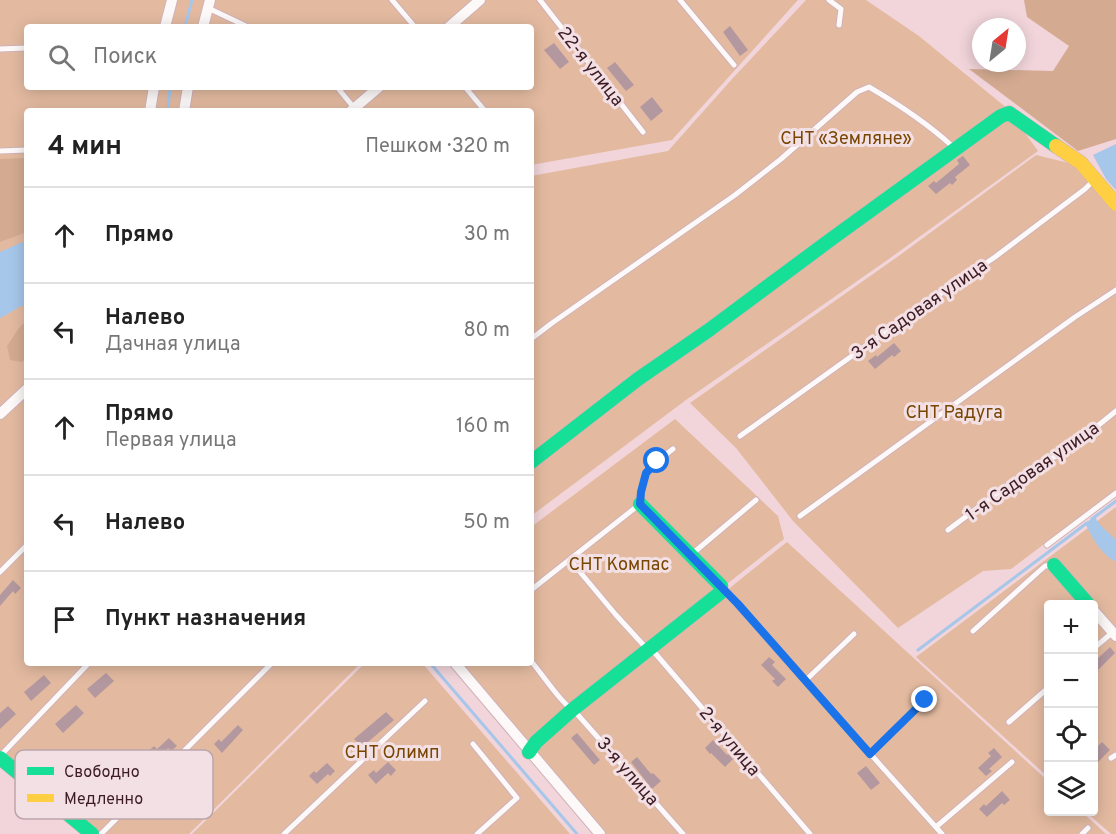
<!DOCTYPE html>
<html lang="ru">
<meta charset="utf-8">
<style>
body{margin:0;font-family:Overpass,sans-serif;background:#f6f6f6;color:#222}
.controls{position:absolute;right:18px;bottom:18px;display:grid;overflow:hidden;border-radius:6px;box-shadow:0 3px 15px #0003}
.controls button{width:54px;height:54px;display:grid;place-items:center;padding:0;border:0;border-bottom:2px solid #e0e0e0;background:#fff;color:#222;font:30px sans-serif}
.compass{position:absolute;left:972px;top:18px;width:54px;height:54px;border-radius:50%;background:#fff;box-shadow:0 3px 15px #0003;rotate:30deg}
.stop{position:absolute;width:18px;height:18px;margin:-14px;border:4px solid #1a73e8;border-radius:50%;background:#fff}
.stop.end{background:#1a73e8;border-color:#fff;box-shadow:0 2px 6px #0008}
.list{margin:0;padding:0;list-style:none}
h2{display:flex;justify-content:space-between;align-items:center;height:78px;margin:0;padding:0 24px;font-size:26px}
h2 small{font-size:20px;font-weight:400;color:#767676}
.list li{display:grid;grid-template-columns:39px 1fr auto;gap:18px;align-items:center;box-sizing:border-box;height:96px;padding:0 24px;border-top:2px solid #e0e0e0}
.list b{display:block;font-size:22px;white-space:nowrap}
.list p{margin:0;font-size:20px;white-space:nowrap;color:#767676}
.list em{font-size:20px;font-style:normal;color:#767676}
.icon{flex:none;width:33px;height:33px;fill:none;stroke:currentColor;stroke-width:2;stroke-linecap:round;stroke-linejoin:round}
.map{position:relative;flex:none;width:1116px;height:834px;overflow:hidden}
.search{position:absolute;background:#fff;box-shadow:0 3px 15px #0003;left:24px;top:24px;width:510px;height:66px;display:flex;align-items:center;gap:15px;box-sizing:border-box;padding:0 21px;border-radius:6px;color:#767676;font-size:22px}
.panel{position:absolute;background:#fff;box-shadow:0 3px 15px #0003;left:24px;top:108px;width:510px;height:558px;border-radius:6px}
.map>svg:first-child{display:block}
</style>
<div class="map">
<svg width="1116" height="834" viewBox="0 0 1116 834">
<rect width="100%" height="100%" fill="#f1d5da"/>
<g fill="#e3baa0" fill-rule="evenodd">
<path d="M0 0H798L672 140 531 165V111H27V663H361L189 834H98L0 751ZM27 27H531V87H27Z"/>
<path d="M806 0H866L919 36 1008 109 1038 151 886 261 686 400 531 516V176L668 151 733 78Z"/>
<path d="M1036 155 1077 165 1116 207V490L1011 569 983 571 898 628 793 521 736 448 690 403 900 255Z"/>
<path d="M675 419 778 516 784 539 520 747 448 663H531V527Z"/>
<path d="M1116 507V834H1111L1086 812H1094V604H1048V777L916 657Z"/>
<path d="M787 542 1048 781V812H1082L1106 834H596L524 753Z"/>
<path d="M365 663H422L570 834H192Z"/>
</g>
<g fill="#d4ab91">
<path d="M1024 0H1116V139L1078 151 969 69 1053 71 1069 46 1027 17Z"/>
<path d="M27 158V232L0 242V159Z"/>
<path d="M27 320V357L22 362 10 360 7 346 19 328Z"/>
</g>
<g fill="#a6c6ea">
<path d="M1116 144V190L1106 179 1093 155Z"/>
<path d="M27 240V304C15 308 11 313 0 318V252Z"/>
<path d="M1095 517C1100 527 1109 532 1116 540V562C1100 553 1093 539 1085 523Z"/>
</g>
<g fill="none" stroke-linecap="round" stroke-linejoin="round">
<g stroke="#a6c6ea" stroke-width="3">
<path d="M185 27 192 0"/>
<path d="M168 111 170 87"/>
<path d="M1092 519 1116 501"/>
<path d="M918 650 1087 523"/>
<path d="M430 663 577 834"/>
</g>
</g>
<g fill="#b4989f">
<path d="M730 26 748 50 740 56 723 32Z"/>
<path d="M554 43 569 62 560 69 544 50Z"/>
<path d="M615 62 634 85 626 91 607 68Z"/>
<path d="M652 97 663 111 651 121 640 107Z"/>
<path d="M963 156 970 165 955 177 957 180 952 185 950 183 936 194 928 186 934 181 936 183 959 164 957 160Z"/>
<path d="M894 343 901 351 894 357 892 355 875 369 868 361 876 355 877 357Z"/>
<path d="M13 580 21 588 15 594 13 591 0 606V595Z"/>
<path d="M1110 647 1115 653 1094 674V662Z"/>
<path d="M769 657 775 662 772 665 786 679 778 687 772 681 775 679 761 665Z"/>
<path d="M106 673 114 681 95 698 87 689Z"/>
<path d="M44 675 51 683 31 701 24 692Z"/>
<path d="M76 705 84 713 63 733 55 724Z"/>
<path d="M8 706 16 714 0 729V713Z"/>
<path d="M386 712 394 720 362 747 354 739Z"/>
<path d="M238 725 243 730 222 753 214 744 219 739 221 742Z"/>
<path d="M577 733 600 760 594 765 571 738Z"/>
<path d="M169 738 177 746 171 751 168 748 141 774 133 766 154 746 157 749Z"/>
<path d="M713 740 727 755 728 754 733 759 725 767 711 753 710 754 705 748Z"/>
<path d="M1102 742 1110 750 1094 766V750Z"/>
<path d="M994 748 1002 757 989 769 992 771 986 776 978 768 991 756 988 753Z"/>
<path d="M637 757 651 774 653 773 661 781 652 789 631 762Z"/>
<path d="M388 762 396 770 391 776 388 773 376 784 368 775 374 770 376 773Z"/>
<path d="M327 763 335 771 330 776 328 774 317 784 309 776 314 771 316 773Z"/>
<path d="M866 766 880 783 871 790 857 773Z"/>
<path d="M1002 791 1010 800 1004 805 1002 803 987 817 979 809 984 804 986 806Z"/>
</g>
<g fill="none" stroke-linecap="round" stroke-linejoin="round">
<defs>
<g id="lane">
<path d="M392 0 415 27"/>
<path d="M540 0 643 132"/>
<path d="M680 0 734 65"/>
<path d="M829 0 841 9 839 25"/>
<path d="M208 8 248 27"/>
<path d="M0 49 27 48"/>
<path d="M337 87 355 109"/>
<path d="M465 87 485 111"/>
<path d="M0 151 27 150"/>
<path d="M531 339 552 323 735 195 781 159 857 92 869 87C898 104 927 123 952 146L951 150"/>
<path d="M740 436 905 318 995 257 1085 189 1093 181"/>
<path d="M800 516 1075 317 1116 290"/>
<path d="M948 530 1012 482 1074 445 1116 411"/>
<path d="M1047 545 1116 493"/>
<path d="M692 554 756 500"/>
<path d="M570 560 616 615 648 650 655 653 810 834"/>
<path d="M0 572 27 545"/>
<path d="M723 589 942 834"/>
<path d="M531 590 640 504C641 474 650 467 673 449"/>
<path d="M973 631 1045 566 1053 565"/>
<path d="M1094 648 1113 632"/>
<path d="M531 661C546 679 559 701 578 715L683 834"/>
<path d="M805 681 854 634"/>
<path d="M1009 722 1048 688"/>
<path d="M473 744 517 798 477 834"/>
<path d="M870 754 925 700"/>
<path d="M0 756 89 663"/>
<path d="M1111 758 1116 755"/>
<path d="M936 827 1012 762"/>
<path d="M101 834 272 663"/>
<path d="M284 834 425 701"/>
<path d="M1082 834 1088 828"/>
</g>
<g id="street">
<path d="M165 27 172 0"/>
<path d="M203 27 210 0"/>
<path d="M449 27 480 0"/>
<path d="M150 111 154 87"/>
<path d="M184 111 188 87"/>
<path d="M351 111 379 87"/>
<path d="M0 414 27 389"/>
<path d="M1094 611 1116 636"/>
<path d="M455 663 600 834"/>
</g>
<g id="fast">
<path d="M531 462 638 379 709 330 830 240 1001 116 1009 113 1056 146"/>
<path d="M1054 565 1088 604"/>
<path d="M529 752 536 742 572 710 720 593 721 586 640 504"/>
<path d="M0 758 92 834"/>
</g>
<path id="slow" d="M1056 146 1081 163 1116 204"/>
</defs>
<use href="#lane" stroke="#d0b2b9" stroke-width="7"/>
<use href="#street" stroke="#d0b2b9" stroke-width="12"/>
<use href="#fast" stroke="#d0b2b9" stroke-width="15"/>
<use href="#slow" stroke="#d0b2b9" stroke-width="15"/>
<use href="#lane" stroke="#fdf9f9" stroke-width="5"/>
<use href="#street" stroke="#fdf9f9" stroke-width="10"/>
<use href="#fast" stroke="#16e098" stroke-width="14"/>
<use href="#slow" stroke="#ffcf43" stroke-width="14"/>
</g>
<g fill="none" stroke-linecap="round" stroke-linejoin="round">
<path stroke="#1a73e8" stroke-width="8" d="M657 461 646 473 641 492 640 504 738 604 870 754 925 700"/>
</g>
<g text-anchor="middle" stroke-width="6" stroke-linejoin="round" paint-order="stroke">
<g font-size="18" fill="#3d1c24" stroke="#f3e0e4">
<text transform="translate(591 66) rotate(52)" y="6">22-я улица</text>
<text transform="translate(919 309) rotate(-35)" y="6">3-я Садовая улица</text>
<text transform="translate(1032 471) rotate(-35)" y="6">1-я Садовая улица</text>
<text transform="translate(730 741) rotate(50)" y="6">2-я улица</text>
<text transform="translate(628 771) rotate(49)" y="6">3-я улица</text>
</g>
<g font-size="18" fill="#784602" stroke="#f3e0e4">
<text x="846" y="144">СНТ «Земляне»</text>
<text x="954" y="418">СНТ Радуга</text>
<text x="619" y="570">СНТ Компас</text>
<text x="392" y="758">СНТ Олимп</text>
</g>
</g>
<rect x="15" y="750" width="198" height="69" rx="9" fill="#f3e0e4" stroke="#bca5aa" stroke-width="1.5"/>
<rect x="27" y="767" width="27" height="8" fill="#16e098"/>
<rect x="27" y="794" width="27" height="8" fill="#ffcf43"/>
<g font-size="16" fill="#3d1c24">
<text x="64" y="777">Свободно</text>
<text x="64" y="804">Медленно</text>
</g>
</svg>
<div class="controls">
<button>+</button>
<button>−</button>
<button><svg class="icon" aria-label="locate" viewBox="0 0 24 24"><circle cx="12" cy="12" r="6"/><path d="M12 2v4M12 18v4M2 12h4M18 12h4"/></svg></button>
<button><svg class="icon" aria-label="layers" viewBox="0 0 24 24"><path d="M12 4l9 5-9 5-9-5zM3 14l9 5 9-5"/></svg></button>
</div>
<svg class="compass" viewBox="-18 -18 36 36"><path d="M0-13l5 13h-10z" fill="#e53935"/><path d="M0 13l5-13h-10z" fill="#767676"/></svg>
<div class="stop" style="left:657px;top:461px"></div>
<div class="stop end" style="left:925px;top:700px"></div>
<div class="search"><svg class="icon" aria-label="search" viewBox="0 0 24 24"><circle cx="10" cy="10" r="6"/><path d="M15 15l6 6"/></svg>Поиск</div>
<section class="panel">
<h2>4 мин<small>Пешком · 320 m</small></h2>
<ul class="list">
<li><svg class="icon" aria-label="ahead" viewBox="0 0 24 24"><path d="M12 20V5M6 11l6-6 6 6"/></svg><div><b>Прямо</b></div><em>30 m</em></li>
<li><svg class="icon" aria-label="left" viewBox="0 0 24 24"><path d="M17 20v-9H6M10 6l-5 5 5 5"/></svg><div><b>Налево</b><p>Дачная улица</p></div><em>80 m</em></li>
<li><svg class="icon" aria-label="ahead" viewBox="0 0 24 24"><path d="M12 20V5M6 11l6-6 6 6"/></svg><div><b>Прямо</b><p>Первая улица</p></div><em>160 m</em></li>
<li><svg class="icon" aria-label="left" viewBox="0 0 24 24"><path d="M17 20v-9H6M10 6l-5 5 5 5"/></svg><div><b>Налево</b></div><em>50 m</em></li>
<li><svg class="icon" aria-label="arrive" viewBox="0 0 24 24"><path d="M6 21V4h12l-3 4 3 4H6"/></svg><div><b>Пункт назначения</b></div></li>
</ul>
</section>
</div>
